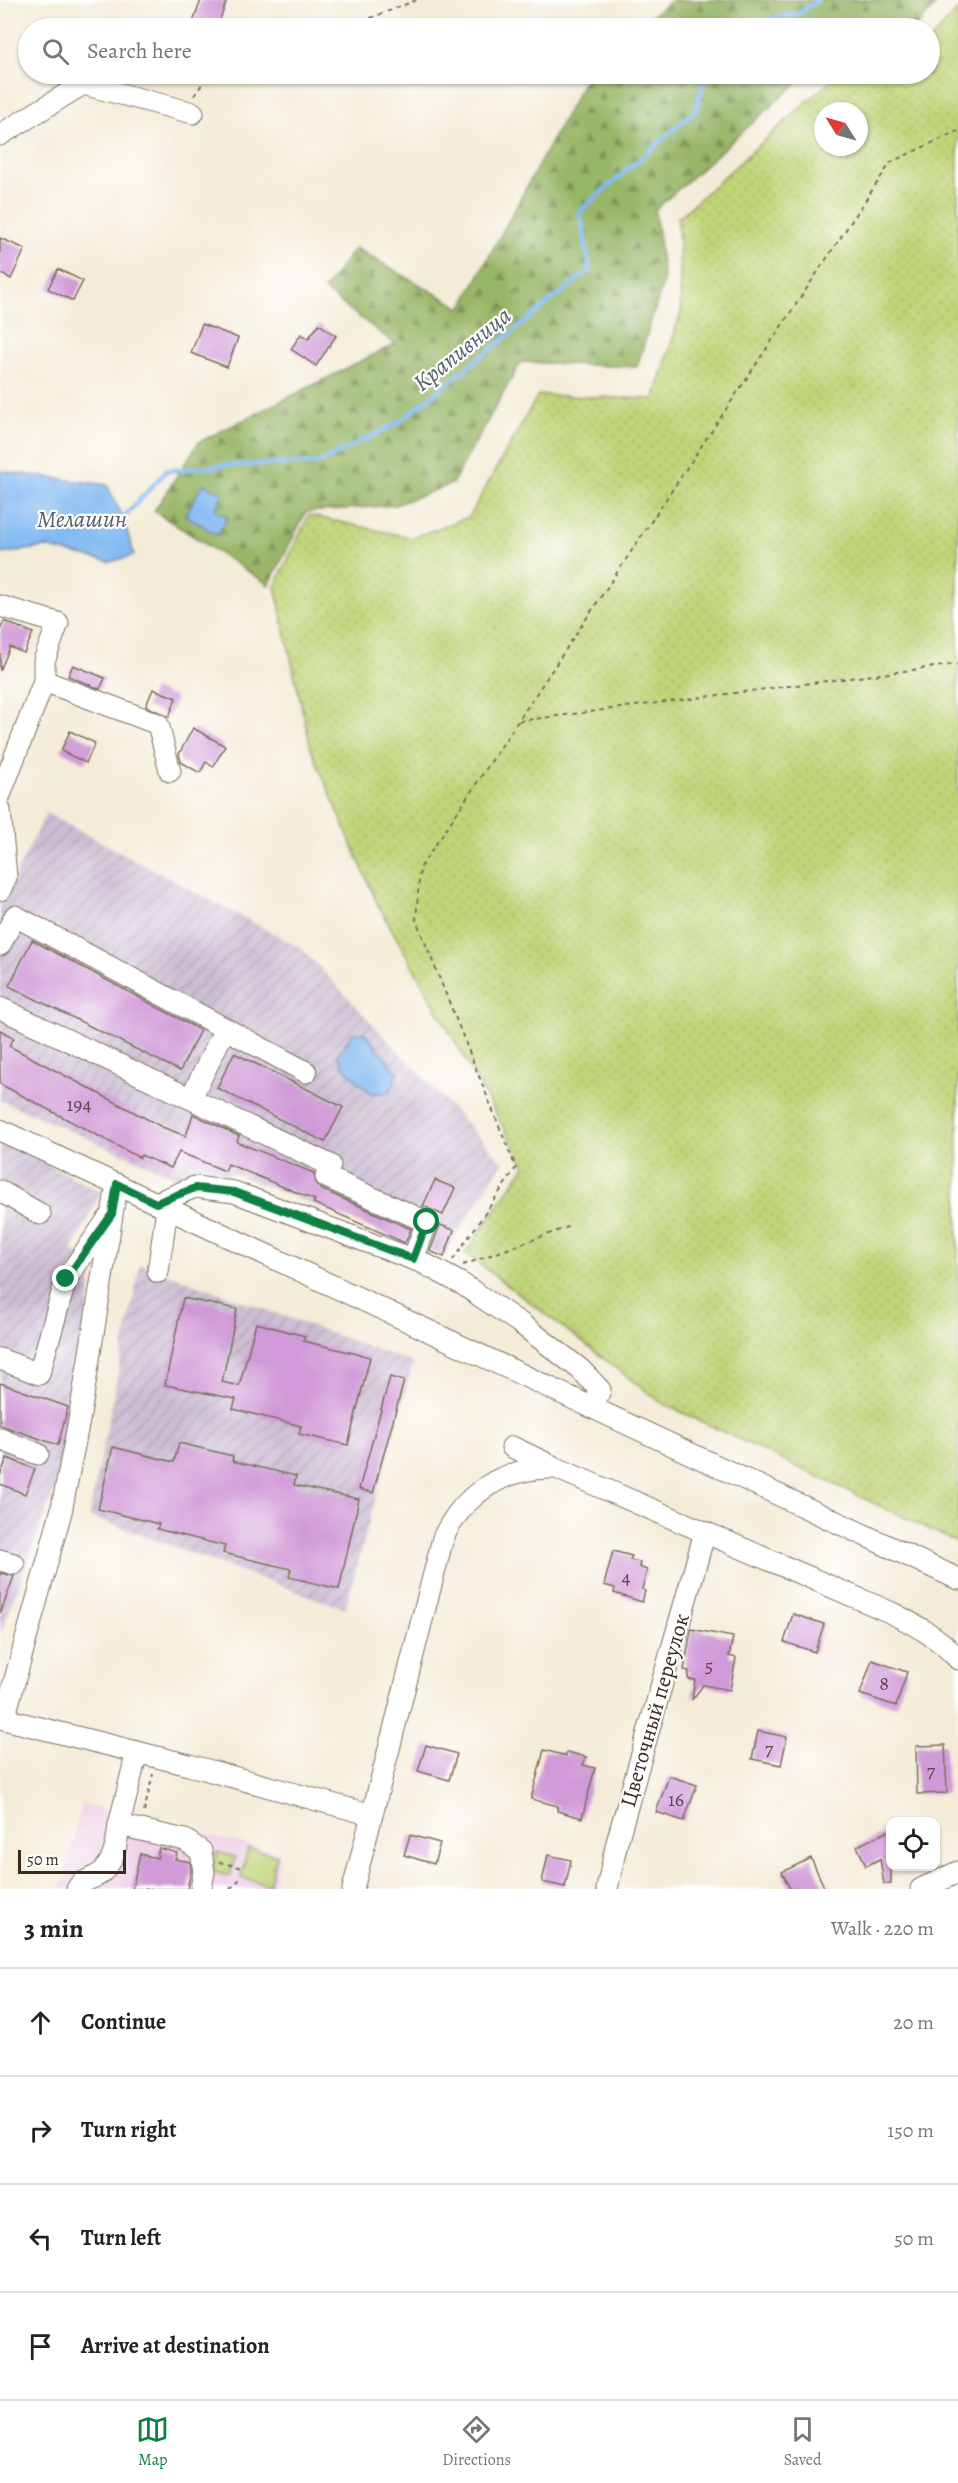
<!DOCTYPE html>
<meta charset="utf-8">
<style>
body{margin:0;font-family:Alegreya,serif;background:#f6f6f6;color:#222}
.controls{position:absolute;right:18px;bottom:18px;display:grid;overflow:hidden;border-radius:12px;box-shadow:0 2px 4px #0004}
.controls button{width:54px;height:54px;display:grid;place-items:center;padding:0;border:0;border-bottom:2px solid #e0e0e0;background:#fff;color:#222;font:30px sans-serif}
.compass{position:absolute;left:814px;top:102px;width:54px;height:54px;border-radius:50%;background:#fff;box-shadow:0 2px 4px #0004;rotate:307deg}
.scale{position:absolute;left:18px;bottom:15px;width:108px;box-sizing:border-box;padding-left:6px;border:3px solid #3b2a1e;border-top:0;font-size:16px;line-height:21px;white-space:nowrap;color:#3b2a1e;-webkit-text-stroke:4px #fff;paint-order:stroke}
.stop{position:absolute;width:18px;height:18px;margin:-14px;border:4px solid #0b8043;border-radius:50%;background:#fff}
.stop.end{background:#0b8043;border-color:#fff;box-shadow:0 2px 6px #0008}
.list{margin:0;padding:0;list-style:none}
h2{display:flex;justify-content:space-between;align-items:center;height:78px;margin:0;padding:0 24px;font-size:26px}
h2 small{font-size:20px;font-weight:400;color:#767676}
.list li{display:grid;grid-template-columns:39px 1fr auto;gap:18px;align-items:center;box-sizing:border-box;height:108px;padding:0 24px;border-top:2px solid #e0e0e0}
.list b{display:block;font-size:22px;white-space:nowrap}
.list em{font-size:20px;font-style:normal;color:#767676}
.icon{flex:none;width:33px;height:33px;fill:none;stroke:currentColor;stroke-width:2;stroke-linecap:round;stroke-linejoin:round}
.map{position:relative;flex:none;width:958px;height:1889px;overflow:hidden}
.search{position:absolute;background:#fff;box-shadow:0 2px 4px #0004;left:18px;right:18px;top:18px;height:66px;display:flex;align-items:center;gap:15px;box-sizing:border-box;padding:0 21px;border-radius:33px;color:#767676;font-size:22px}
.sheet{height:510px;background:#fff}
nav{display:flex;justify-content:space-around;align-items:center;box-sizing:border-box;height:84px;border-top:2px solid #e0e0e0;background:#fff;font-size:16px;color:#767676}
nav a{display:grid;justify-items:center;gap:3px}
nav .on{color:#0b8043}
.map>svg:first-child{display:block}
</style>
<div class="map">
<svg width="958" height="1889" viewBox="0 0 958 1889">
<defs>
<pattern id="industrial-furrows" width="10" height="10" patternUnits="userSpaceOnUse" patternTransform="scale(1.5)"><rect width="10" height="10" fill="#ccbed3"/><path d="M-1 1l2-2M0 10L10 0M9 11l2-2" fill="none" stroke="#b0a3b5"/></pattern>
<pattern id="grass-dots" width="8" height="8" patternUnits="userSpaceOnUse" patternTransform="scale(1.5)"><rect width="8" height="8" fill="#c0d478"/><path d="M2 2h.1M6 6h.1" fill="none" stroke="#a6b667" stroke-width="1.8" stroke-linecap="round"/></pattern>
<pattern id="forest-firs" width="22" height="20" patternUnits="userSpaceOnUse" patternTransform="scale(1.5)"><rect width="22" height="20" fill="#98b668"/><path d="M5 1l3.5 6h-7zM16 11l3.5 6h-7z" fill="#7d9455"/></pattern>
</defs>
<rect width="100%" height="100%" fill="#fff"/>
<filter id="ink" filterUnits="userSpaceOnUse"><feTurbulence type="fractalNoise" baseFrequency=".0167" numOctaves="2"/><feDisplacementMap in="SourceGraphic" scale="12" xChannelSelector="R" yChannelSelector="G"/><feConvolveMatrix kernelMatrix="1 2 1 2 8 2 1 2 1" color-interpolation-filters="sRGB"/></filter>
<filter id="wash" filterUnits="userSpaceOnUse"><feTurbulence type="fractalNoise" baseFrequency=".008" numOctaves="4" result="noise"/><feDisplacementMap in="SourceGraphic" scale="24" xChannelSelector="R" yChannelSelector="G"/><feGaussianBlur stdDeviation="1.35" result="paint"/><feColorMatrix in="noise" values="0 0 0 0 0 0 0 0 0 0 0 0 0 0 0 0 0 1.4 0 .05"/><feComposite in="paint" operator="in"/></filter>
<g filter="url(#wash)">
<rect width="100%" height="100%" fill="#f4ecd8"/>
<path fill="#eed0e7" d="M82 1804 280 1853 273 1889H61Z"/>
<g fill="url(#industrial-furrows)">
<path d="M46 813 301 948 503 1162 445 1253 376 1230 236 1174 176 1177 0 1100V906Z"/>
<path d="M0 1140 102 1192 72 1250 93 1266 76 1418 53 1493 0 1635Z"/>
<path d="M140 1264 413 1363 345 1609 89 1516Z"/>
</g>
<path fill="url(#grass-dots)" stroke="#7e7f4b" stroke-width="1.5" fill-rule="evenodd" d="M958 9V1543L662 1403 465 1253 525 1166 377 903 311 749 275 586 309 515 412 538 469 517 538 395 654 399 681 312 678 218 838 74H930V41ZM823 111H859V147H823Z"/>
<g fill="url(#forest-firs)" stroke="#6a7043" stroke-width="1.5">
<path d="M673 0H940L915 28H634Z"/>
<path d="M588 74H807L655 210 664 279 637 367 521 362 452 484 395 505 306 512 269 585 154 511 199 442 395 344 324 290 355 248 461 308Z"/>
</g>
<g fill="#c0d478" stroke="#7e7f4b" stroke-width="1.5">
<path d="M248 1848 277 1855 269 1885 241 1878Z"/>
<path d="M217 1852 235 1857 230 1876 212 1872Z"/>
</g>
<g fill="#82baf2" stroke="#5e7288" stroke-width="1.5">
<path d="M0 471 107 485 123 518 134 555 110 562 45 547 0 554Z"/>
<path d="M203 484 223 493 215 510 228 517 217 535 185 515Z"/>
<path d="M353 1033H365L397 1072 394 1085 388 1093H371L346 1070 337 1055Z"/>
</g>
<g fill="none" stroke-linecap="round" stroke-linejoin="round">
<g stroke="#82baf2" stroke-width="4.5">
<path d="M721 28 800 13 818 0"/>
<path d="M123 518 166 471 228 465 318 463 398 423 590 270 580 211 695 111 707 74"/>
</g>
</g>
<g id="blocks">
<g fill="#d099d7">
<path d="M201 0H227L217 28H191Z"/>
<path d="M0 238 25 249 11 279 0 273Z"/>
<path d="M58 269 83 281 73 301 48 289Z"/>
<path d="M202 324 238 338 227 367 191 353Z"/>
<path d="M319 324 336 336 316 366 291 349 301 334 308 339Z"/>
<path d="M4 621 33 633 24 653 10 647 0 671V630Z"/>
<path d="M73 665 105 678 100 689 68 676Z"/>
<path d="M153 689 176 698 169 717 146 706Z"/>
<path d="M193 728 225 746 213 767 206 762 200 773 181 762 179 754Z"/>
<path d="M70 731 95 743 86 763 61 751Z"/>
<path d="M32 940 200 1030 180 1071 9 986Z"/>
<path d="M0 1030 14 1038 9 1046 162 1127 186 1136 193 1114 239 1136 237 1142 314 1173 316 1184 321 1189 411 1229 405 1243 313 1203 315 1200 228 1164 225 1171 179 1152 171 1168 141 1155 140 1158 0 1084Z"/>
<path d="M234 1053 343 1107 325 1142 217 1088Z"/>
<path d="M435 1180 455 1188 443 1215 423 1206Z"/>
<path d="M440 1225 454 1230 444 1257 430 1251Z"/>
<path d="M183 1298 237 1309 222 1382 239 1386 256 1323 305 1336 303 1341 370 1357 348 1445 299 1434 301 1426 233 1409 236 1399 165 1385Z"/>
<path d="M390 1377 404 1381 373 1493 359 1489Z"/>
<path d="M0 1383 68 1407 58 1445 0 1425Z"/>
<path d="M179 1443 233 1456 232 1461 296 1476 294 1485 359 1499 339 1589 289 1577 291 1569 223 1553 225 1546 157 1529 159 1524 98 1509 113 1447 174 1462Z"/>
<path d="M7 1458 35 1469 25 1494 0 1484V1476Z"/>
<path d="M613 1551 632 1556 630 1560 640 1562 639 1567 647 1570 642 1589 645 1591 642 1602 614 1593 615 1588 604 1585Z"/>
<path d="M0 1573 14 1576 1 1612H0Z"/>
<path d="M793 1614 824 1624 815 1652 784 1642Z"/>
<path d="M691 1629 733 1637 729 1656 736 1658 730 1690 703 1685 692 1700 695 1680 688 1679 689 1671 684 1670Z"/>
<path d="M872 1660 907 1672 896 1706 860 1694Z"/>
<path d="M758 1731 787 1737 781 1765 752 1759Z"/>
<path d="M426 1745 457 1754 449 1780 418 1771Z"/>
<path d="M945 1745 947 1793 917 1794 916 1746Z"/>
<path d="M544 1750 566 1756 567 1752 586 1757 583 1765 595 1768 582 1818 557 1811 558 1806 531 1799Z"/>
<path d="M669 1776 697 1785 684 1821 656 1812Z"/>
<path d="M891 1830V1884H884L880 1859 866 1866 857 1846Z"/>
<path d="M410 1835 440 1843 434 1864 404 1855Z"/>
<path d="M159 1848 177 1853 175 1859 190 1862 191 1872 187 1889H132L140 1854 157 1858Z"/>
<path d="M548 1855 571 1860 565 1887 542 1882Z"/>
<path d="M811 1858 825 1889H790L782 1872Z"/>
</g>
</g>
</g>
<g filter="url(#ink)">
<use href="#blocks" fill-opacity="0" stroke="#7c6e5f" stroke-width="1.5"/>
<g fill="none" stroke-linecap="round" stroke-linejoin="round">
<defs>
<g id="minor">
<path d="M0 135 83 84 193 113"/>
<path d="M0 606 58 623 44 661V681"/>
<path d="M0 795 44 681 158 724 170 771"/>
<path d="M0 810 6 877 0 890"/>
<path d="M0 945 15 916 306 1072"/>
<path d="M0 1008 330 1165 326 1177 427 1222 413 1259"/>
<path d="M191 1098 225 1029"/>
<path d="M0 1130 958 1579"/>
<path d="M117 1184 80 1415 61 1512 4 1719 189 1765 372 1815"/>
<path d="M0 1191 40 1214"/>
<path d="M156 1203 195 1187 234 1192 423 1263 462 1284 520 1323 580 1369 600 1390 593 1408"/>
<path d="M158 1272 167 1208"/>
<path d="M0 1359 39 1374 66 1279 108 1219"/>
<path d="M0 1439 38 1454"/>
<path d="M512 1447 552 1466"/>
<path d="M0 1560 14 1564"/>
<path d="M137 1752 119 1825 185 1840 201 1851 204 1872 201 1889"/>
<path d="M77 1889C82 1880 93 1879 101 1873 115 1861 117 1842 119 1825"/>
<path d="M353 1889 443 1538C464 1493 505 1466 556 1468L892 1613C917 1626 939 1637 958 1659"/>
<path d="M607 1889 617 1842 705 1532"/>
<path d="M921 1889 958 1872"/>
</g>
</defs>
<use href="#minor" stroke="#7c6e5f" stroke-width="23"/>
<g stroke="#7c6e5f" stroke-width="2" stroke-dasharray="4.5 4.5" stroke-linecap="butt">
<path d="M345 28 417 0"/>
<path d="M194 96 209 74"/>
<path d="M519 721 958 664"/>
<path d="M453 1260 516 1168 416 920 420 868 891 162 958 131"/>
<path d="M463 1265 568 1227"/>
<path d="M144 1812 153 1774"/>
<path d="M219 1862 243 1868"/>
<path d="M230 1889 241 1878"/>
</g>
<use href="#minor" stroke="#fff" stroke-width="21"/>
</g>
</g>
<g fill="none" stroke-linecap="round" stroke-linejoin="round" filter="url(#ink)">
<path stroke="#0b8043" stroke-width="8" d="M66 1279 112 1214 117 1184 156 1203 195 1188 234 1192 413 1259 427 1222"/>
</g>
<g text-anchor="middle" stroke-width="4.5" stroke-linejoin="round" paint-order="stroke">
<g font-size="20" fill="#60464c">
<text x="79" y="1111">194</text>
<text x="626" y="1584">4</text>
<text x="709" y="1672">5</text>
<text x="884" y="1690">8</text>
<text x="769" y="1755">7</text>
<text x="931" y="1777">7</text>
<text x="676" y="1806">16</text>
</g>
<g font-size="22" fill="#3b2a1e" stroke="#fff">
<text transform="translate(654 1710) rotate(-74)" y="8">Цветочный переулок</text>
</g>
<g font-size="24" font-style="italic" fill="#545c68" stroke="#fff">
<text transform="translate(462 349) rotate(-39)" y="8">Крапивница</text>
<text x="82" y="527">Мелашин</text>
</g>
</g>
</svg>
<div class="controls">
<button><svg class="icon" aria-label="locate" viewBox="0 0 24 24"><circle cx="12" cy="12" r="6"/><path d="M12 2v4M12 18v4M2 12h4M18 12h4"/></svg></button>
</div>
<svg class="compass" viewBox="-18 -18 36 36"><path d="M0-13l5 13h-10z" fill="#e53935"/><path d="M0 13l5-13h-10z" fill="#767676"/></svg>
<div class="scale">50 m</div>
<div class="stop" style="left:427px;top:1222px"></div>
<div class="stop end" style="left:66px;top:1279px"></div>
<div class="search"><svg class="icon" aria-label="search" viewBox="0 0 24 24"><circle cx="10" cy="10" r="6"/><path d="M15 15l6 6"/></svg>Search here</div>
</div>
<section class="sheet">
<h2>3 min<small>Walk · 220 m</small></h2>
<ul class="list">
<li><svg class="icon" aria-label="ahead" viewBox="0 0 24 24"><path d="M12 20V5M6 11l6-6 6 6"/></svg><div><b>Continue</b></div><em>20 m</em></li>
<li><svg class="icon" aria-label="right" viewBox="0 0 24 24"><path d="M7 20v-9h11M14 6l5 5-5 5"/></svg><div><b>Turn right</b></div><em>150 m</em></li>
<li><svg class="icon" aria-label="left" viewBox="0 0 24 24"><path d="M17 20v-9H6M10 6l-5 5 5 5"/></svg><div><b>Turn left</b></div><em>50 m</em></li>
<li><svg class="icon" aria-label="arrive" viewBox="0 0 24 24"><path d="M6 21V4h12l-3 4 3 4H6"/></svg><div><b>Arrive at destination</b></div></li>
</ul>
</section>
<nav>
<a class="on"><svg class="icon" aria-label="map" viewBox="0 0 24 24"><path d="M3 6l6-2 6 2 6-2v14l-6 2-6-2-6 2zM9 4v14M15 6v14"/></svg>Map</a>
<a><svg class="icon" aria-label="directions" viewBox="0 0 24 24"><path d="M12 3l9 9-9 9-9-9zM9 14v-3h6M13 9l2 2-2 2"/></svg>Directions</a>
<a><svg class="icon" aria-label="saved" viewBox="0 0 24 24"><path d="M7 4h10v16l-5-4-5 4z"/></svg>Saved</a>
</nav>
